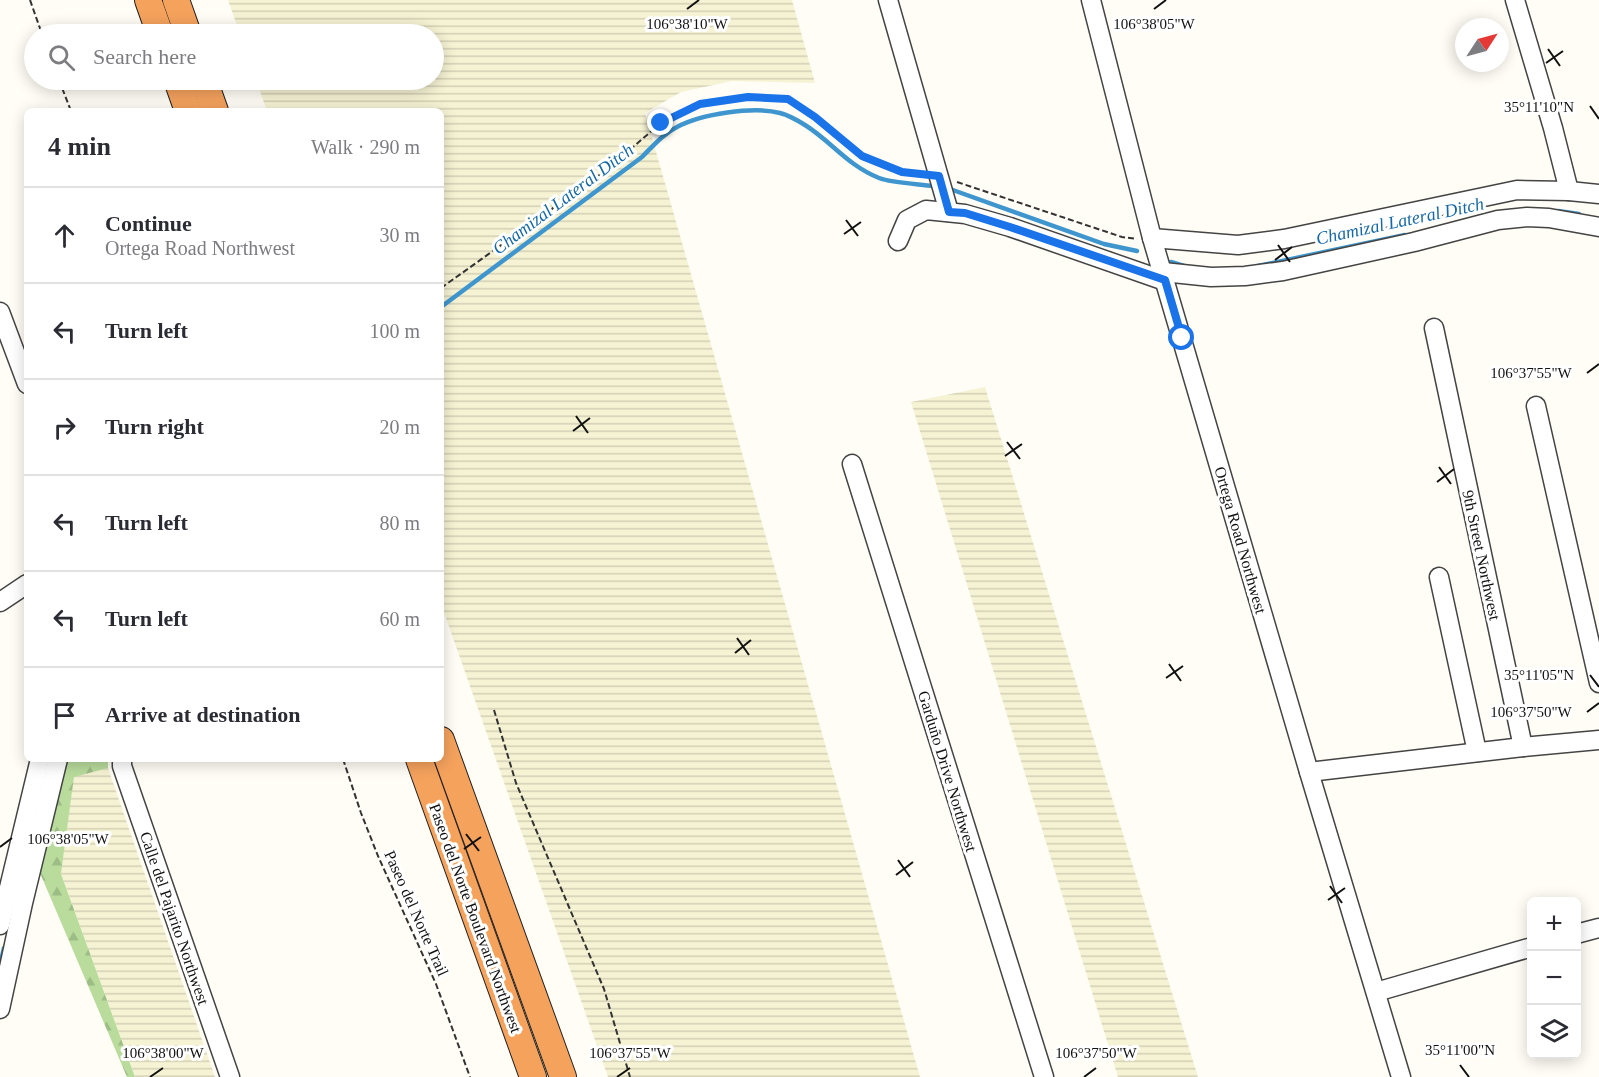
<!DOCTYPE html>
<meta charset="utf-8">
<style>
body{margin:0;font-family:Georgia,serif;background:#f2f2f3;color:#2b2b33}
.controls{position:absolute;right:18px;bottom:18px;display:grid;overflow:hidden;border-radius:9px;box-shadow:0 3px 15px #0003}
.controls button{width:54px;height:54px;display:grid;place-items:center;padding:0;border:0;border-bottom:2px solid #e1e1e2;background:#fff;color:#2b2b33;font:30px sans-serif}
.compass{position:absolute;left:1455px;top:18px;width:54px;height:54px;border-radius:50%;background:#fff;box-shadow:0 3px 15px #0003;rotate:54deg}
.stop{position:absolute;width:18px;height:18px;margin:-14px;border:4px solid #1a73e8;border-radius:50%;background:#fff}
.stop.end{background:#1a73e8;border-color:#fff;box-shadow:0 2px 6px #0008}
.list{margin:0;padding:0;list-style:none}
h2{display:flex;justify-content:space-between;align-items:center;height:78px;margin:0;padding:0 24px;font-size:26px}
h2 small{font-size:20px;font-weight:400;color:#7c7c81}
.list li{display:grid;grid-template-columns:39px 1fr auto;gap:18px;align-items:center;box-sizing:border-box;height:96px;padding:0 24px;border-top:2px solid #e1e1e2}
.list b{display:block;font-size:22px;white-space:nowrap}
.list p{margin:0;font-size:20px;white-space:nowrap;color:#7c7c81}
.list em{font-size:20px;font-style:normal;color:#7c7c81}
.icon{flex:none;width:33px;height:33px;fill:none;stroke:currentColor;stroke-width:2;stroke-linecap:round;stroke-linejoin:round}
.map{position:relative;flex:none;width:1599px;height:1077px;overflow:hidden}
.search{position:absolute;background:#fff;box-shadow:0 3px 15px #0003;left:24px;top:24px;width:420px;height:66px;display:flex;align-items:center;gap:15px;box-sizing:border-box;padding:0 21px;border-radius:33px;color:#7c7c81;font-size:22px}
.panel{position:absolute;background:#fff;box-shadow:0 3px 15px #0003;left:24px;top:108px;width:420px;height:654px;border-radius:9px}
.map>svg:first-child{display:block}
</style>
<div class="map">
<svg width="1599" height="1077" viewBox="0 0 1599 1077">
<defs>
<pattern id="farmland-rules" width="6" height="5" patternUnits="userSpaceOnUse" patternTransform="scale(1.5)"><rect width="6" height="5" fill="#f6f3d4"/><path d="M0 2.5h6" fill="none" stroke="#d2cfb5"/></pattern>
<pattern id="forest-firs" width="22" height="20" patternUnits="userSpaceOnUse" patternTransform="scale(1.5)"><rect width="22" height="20" fill="#b9dc9c"/><path d="M5 1l3.5 6h-7zM16 11l3.5 6h-7z" fill="#9ebc85"/></pattern>
</defs>
<rect width="100%" height="100%" fill="#fffdf5"/>
<g fill="url(#farmland-rules)">
<path d="M228 0H792L815 83 732 81 681 92 645 113 920 1077H608L441 604V111H267L256 80H434V34H240Z"/>
<path d="M985 387 1198 1077H1118L911 402Z"/>
<path d="M108 768 215 1077H135L61 874 74 776Z"/>
</g>
<path fill="url(#forest-firs)" d="M66 759H108V768L74 777 61 874 135 1077H127L40 873 52 806Z"/>
<g fill="none" stroke-linecap="round" stroke-linejoin="round">
<g stroke="#3f96cf" stroke-width="4.5">
<path d="M950 189 1104 244 1137 251"/>
<path d="M1558 211 1579 214"/>
<path d="M1171 262 1184 266"/>
<path d="M1258 266 1405 235"/>
<path d="M441 307 642 157C653 146 663 134 677 127 701 114 753 106 780 113 788 115 797 120 805 125 832 142 847 165 879 178 892 183 918 184 933 186"/>
<path d="M0 965 4 948"/>
</g>
<defs>
<g id="minor">
<path d="M888 0 949 212"/>
<path d="M1091 0 1152 238 1309 772 1401 1077"/>
<path d="M1515 0 1553 128 1569 191"/>
<path d="M1152 238 1238 245 1284 239 1517 190 1569 191 1599 194"/>
<path d="M898 241 907 220 926 210 965 214 1010 227 1165 281"/>
<path d="M1163 272 1211 277 1245 276 1283 271 1414 242 1498 220 1527 217 1549 218 1599 227"/>
<path d="M0 312 27 384"/>
<path d="M1434 328 1523 747"/>
<path d="M1536 406 1599 683"/>
<path d="M852 464 1044 1077"/>
<path d="M1439 577 1477 752"/>
<path d="M0 602 27 584"/>
<path d="M122 759V766L230 1077"/>
<path d="M1309 772 1523 747 1599 740"/>
<path d="M0 925 40 759"/>
<path d="M1576 934 1599 928"/>
<path d="M1376 992 1532 947"/>
<path d="M0 1009 23 903 58 759"/>
</g>
<g id="highway">
<path d="M148 0 160 34"/>
<path d="M176 0 188 34"/>
<path d="M177 80 188 111"/>
<path d="M204 80 215 111"/>
<path d="M441 740 563 1077"/>
<path d="M419 759 533 1077"/>
</g>
</defs>
<use href="#minor" stroke="#444" stroke-width="21"/>
<use href="#highway" stroke="#222" stroke-width="28"/>
<g stroke="#333" stroke-width="2" stroke-dasharray="6 3" stroke-linecap="butt">
<path d="M30 0 42 34"/>
<path d="M59 80 71 111"/>
<path d="M957 182 1122 237 1137 239"/>
<path d="M441 288 605 171 661 123 700 104 748 97 788 99 815 117 862 156 901 172 922 174"/>
<path d="M494 710 516 783 604 989 630 1077"/>
<path d="M343 759 361 813 378 856 436 984 470 1077"/>
</g>
<use href="#minor" stroke="#fff" stroke-width="18"/>
<use href="#highway" stroke="#f5a25d" stroke-width="26"/>
</g>
<g fill="none" stroke-linecap="round" stroke-linejoin="round">
<path stroke="#1a73e8" stroke-width="8" d="M661 123 700 104 748 97 788 99 815 117 862 156 902 172 939 176 949 212 965 213 1010 227 1165 280 1182 338"/>
</g>
<path fill="none" stroke="#111" stroke-width="2" d="M687 9 699 0M1154 9 1166 0M1548 49 1560 66M1546 63 1563 51M1590 106 1599 119M846 220 858 236M844 234 861 222M1278 245 1290 262M1275 260 1292 247M1587 373 1599 364M576 416 588 433M573 431 590 418M1007 442 1020 459M1005 456 1022 444M1439 467 1451 484M1437 482 1454 469M737 638 749 655M735 653 751 640M1169 664 1181 681M1590 675 1599 687M1166 678 1183 666M1587 712 1599 703M466 834 479 851M0 847 12 838M464 849 481 837M898 860 910 877M896 875 913 862M1330 886 1342 903M1328 900 1345 888M1460 1065 1469 1077M150 1077 163 1068M617 1077 630 1068M1084 1077 1096 1068"/>
<g text-anchor="middle" stroke-width="6" stroke-linejoin="round" paint-order="stroke">
<g font-size="16" fill="#111" stroke="#fff">
<text transform="translate(1241 540) rotate(74)" y="6">Ortega Road Northwest</text>
<text transform="translate(1482 555) rotate(78)" y="6">9th Street Northwest</text>
<text transform="translate(948 771) rotate(73)" y="6">Garduño Drive Northwest</text>
<text transform="translate(417 913) rotate(66)" y="6">Paseo del Norte Trail</text>
<text transform="translate(175 918) rotate(71)" y="6">Calle del Pajarito Northwest</text>
<text transform="translate(476 918) rotate(70)" y="6">Paseo del Norte Boulevard Northwest</text>
</g>
<g font-size="18" font-style="italic" fill="#1768a6" stroke="#fff">
<text transform="translate(563 199) rotate(-37)" y="6">Chamizal Lateral Ditch</text>
<text transform="translate(1400 221) rotate(-12)" y="6">Chamizal Lateral Ditch</text>
</g>
</g>
<g font-size="15" text-anchor="middle" fill="#111" stroke="#fff" stroke-width="6" stroke-linejoin="round" paint-order="stroke">
<text x="687" y="29">106°38'10"W</text>
<text x="1154" y="29">106°38'05"W</text>
<text x="1539" y="112">35°11'10"N</text>
<text x="1531" y="378">106°37'55"W</text>
<text x="1539" y="680">35°11'05"N</text>
<text x="1531" y="717">106°37'50"W</text>
<text x="68" y="844">106°38'05"W</text>
<text x="1460" y="1055">35°11'00"N</text>
<text x="163" y="1058">106°38'00"W</text>
<text x="630" y="1058">106°37'55"W</text>
<text x="1096" y="1058">106°37'50"W</text>
</g>
</svg>
<div class="controls">
<button>+</button>
<button>−</button>
<button><svg class="icon" aria-label="layers" viewBox="0 0 24 24"><path d="M12 4l9 5-9 5-9-5zM3 14l9 5 9-5"/></svg></button>
</div>
<svg class="compass" viewBox="-18 -18 36 36"><path d="M0-13l5 13h-10z" fill="#e53935"/><path d="M0 13l5-13h-10z" fill="#7c7c81"/></svg>
<div class="stop" style="left:1182px;top:338px"></div>
<div class="stop end" style="left:661px;top:123px"></div>
<div class="search"><svg class="icon" aria-label="search" viewBox="0 0 24 24"><circle cx="10" cy="10" r="6"/><path d="M15 15l6 6"/></svg>Search here</div>
<section class="panel">
<h2>4 min<small>Walk · 290 m</small></h2>
<ul class="list">
<li><svg class="icon" aria-label="ahead" viewBox="0 0 24 24"><path d="M12 20V5M6 11l6-6 6 6"/></svg><div><b>Continue</b><p>Ortega Road Northwest</p></div><em>30 m</em></li>
<li><svg class="icon" aria-label="left" viewBox="0 0 24 24"><path d="M17 20v-9H6M10 6l-5 5 5 5"/></svg><div><b>Turn left</b></div><em>100 m</em></li>
<li><svg class="icon" aria-label="right" viewBox="0 0 24 24"><path d="M7 20v-9h11M14 6l5 5-5 5"/></svg><div><b>Turn right</b></div><em>20 m</em></li>
<li><svg class="icon" aria-label="left" viewBox="0 0 24 24"><path d="M17 20v-9H6M10 6l-5 5 5 5"/></svg><div><b>Turn left</b></div><em>80 m</em></li>
<li><svg class="icon" aria-label="left" viewBox="0 0 24 24"><path d="M17 20v-9H6M10 6l-5 5 5 5"/></svg><div><b>Turn left</b></div><em>60 m</em></li>
<li><svg class="icon" aria-label="arrive" viewBox="0 0 24 24"><path d="M6 21V4h12l-3 4 3 4H6"/></svg><div><b>Arrive at destination</b></div></li>
</ul>
</section>
</div>
